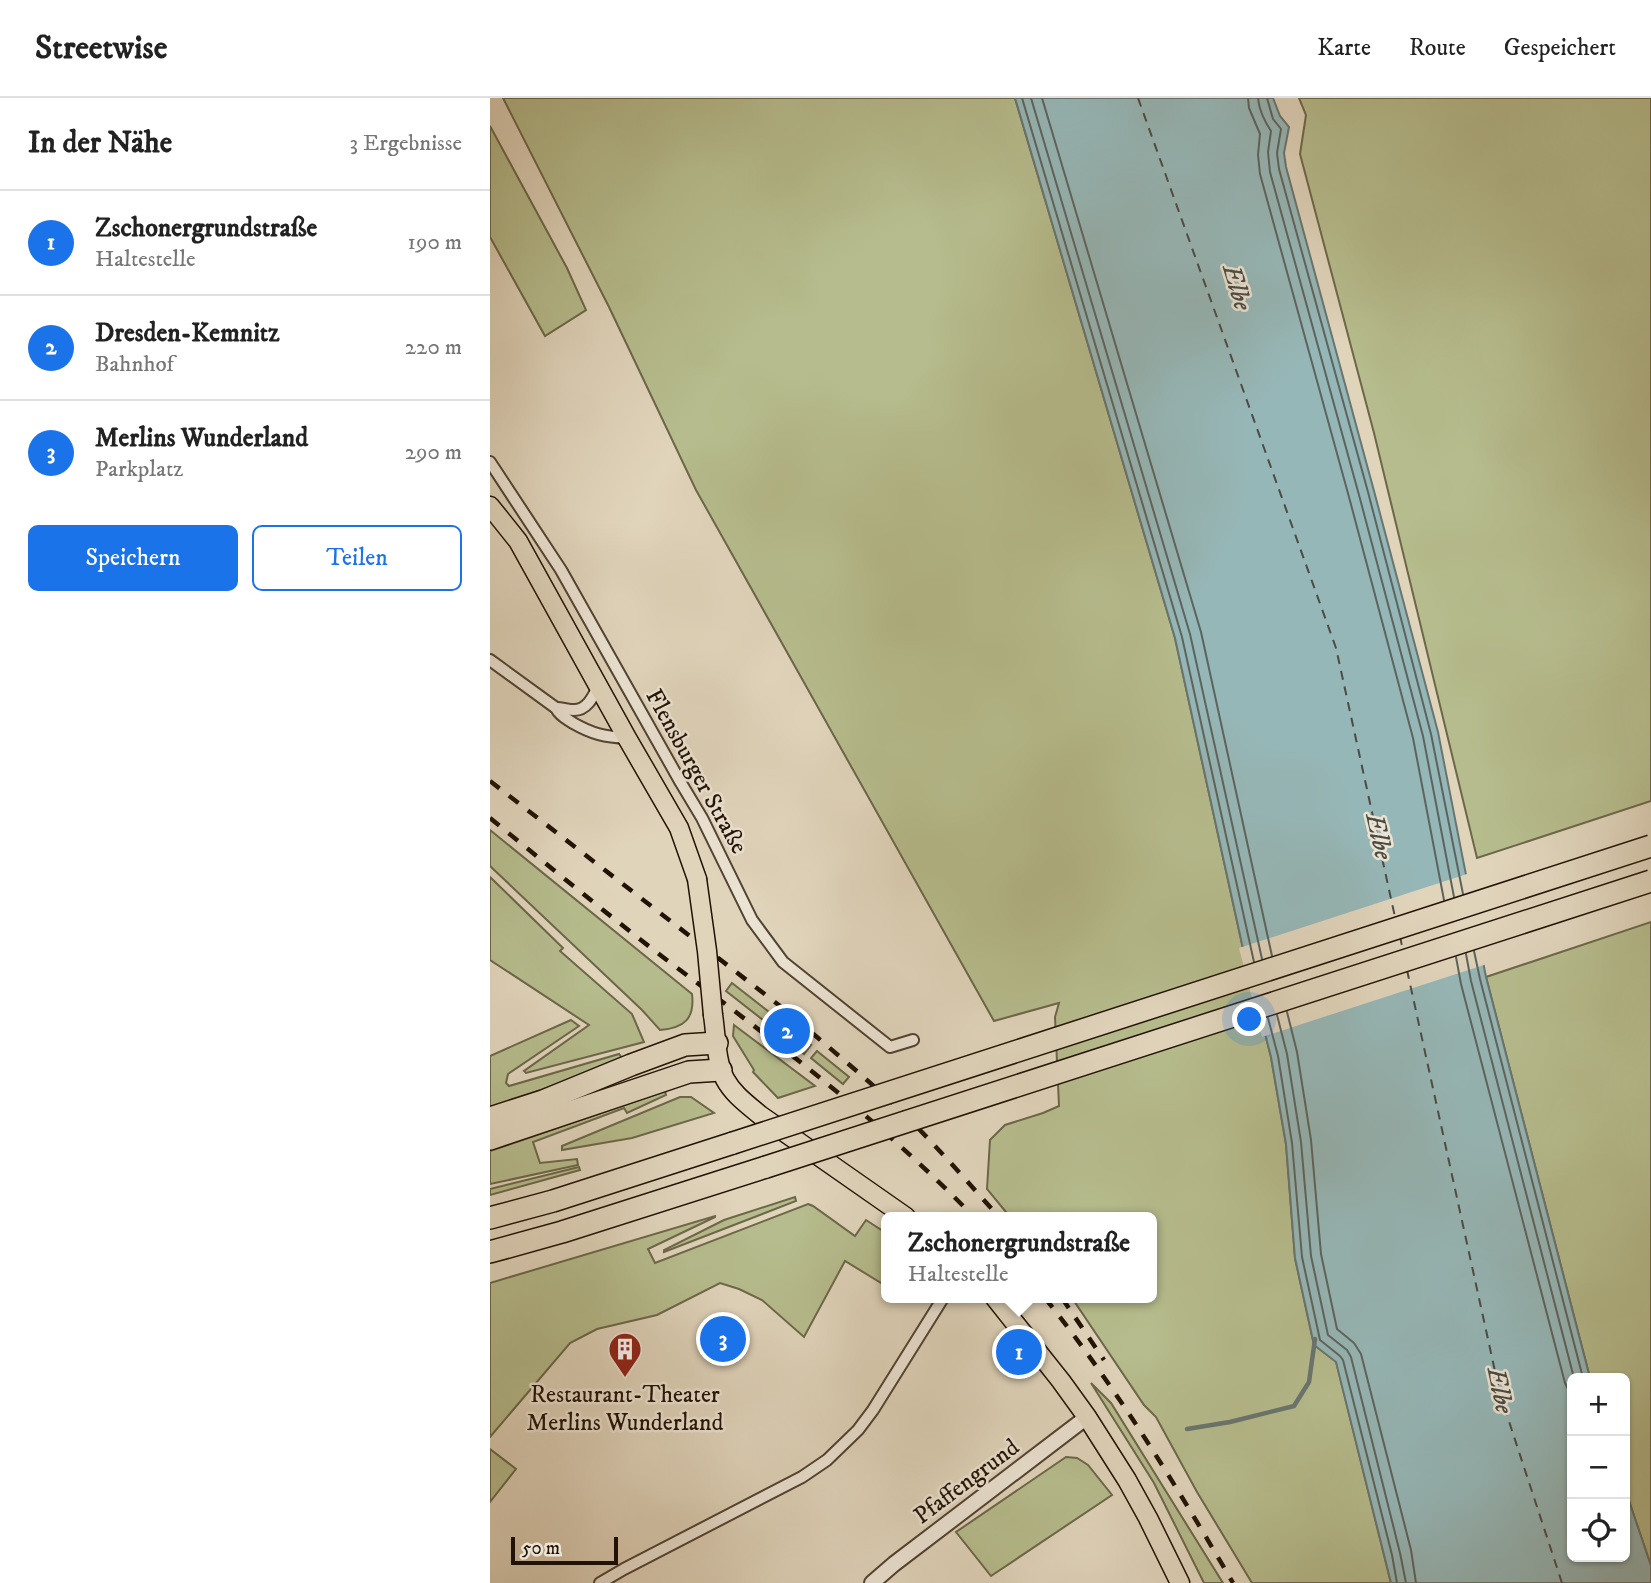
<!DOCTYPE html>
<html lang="de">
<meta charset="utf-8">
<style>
body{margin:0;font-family:"IM FELL DW Pica",serif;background:#f2f2f2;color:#222}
.controls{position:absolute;right:21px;bottom:21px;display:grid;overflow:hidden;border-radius:10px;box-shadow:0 2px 5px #0004}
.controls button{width:63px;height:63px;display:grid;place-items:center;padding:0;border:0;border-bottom:2px solid #e0e0e0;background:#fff;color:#222;font:35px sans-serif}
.scale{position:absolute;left:21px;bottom:18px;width:107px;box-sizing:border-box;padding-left:7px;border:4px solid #221205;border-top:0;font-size:19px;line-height:24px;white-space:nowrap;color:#221205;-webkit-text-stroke:5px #ebe3d3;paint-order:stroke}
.you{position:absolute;left:760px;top:922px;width:24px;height:24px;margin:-18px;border:5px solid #fff;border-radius:50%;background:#1a73e8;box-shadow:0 0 0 10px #1a73e833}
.badge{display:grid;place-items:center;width:46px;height:46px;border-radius:50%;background:#1a73e8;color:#fff;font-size:23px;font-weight:700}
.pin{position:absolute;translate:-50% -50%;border:4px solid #fff;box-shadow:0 2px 7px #0006}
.popup{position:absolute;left:391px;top:1114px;width:276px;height:91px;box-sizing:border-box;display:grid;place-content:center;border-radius:10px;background:#fff;filter:drop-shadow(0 2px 5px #0005);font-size:23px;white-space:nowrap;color:#767676}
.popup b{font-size:26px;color:#222}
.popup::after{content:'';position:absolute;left:50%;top:100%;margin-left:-14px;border:14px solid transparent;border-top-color:#fff}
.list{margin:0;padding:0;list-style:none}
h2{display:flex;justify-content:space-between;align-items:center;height:91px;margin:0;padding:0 28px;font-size:30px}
h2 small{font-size:23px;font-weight:400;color:#767676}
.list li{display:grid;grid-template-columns:46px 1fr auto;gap:21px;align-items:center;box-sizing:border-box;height:105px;padding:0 28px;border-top:2px solid #e0e0e0}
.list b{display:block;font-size:26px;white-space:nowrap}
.list p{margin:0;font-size:23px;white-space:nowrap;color:#767676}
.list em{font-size:23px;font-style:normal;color:#767676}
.actions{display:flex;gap:14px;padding:21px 28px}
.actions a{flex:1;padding:16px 0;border:2px solid #1a73e8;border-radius:10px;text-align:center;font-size:24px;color:#1a73e8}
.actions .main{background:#1a73e8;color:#fff}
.icon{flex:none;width:38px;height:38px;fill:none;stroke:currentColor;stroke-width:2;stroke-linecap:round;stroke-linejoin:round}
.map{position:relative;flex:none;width:1161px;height:1485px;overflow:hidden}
header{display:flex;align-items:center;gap:42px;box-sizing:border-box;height:98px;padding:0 35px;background:#fff;border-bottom:2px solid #e0e0e0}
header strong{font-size:33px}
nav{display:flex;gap:38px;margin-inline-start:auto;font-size:24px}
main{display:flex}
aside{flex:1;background:#fff}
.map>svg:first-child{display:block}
</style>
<header>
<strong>Streetwise</strong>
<nav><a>Karte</a><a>Route</a><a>Gespeichert</a></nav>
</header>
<main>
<aside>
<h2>In der Nähe<small>3 Ergebnisse</small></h2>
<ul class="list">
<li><span class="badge">1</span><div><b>Zschonergrundstraße</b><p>Haltestelle</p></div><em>190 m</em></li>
<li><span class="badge">2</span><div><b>Dresden-Kemnitz</b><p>Bahnhof</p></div><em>220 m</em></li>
<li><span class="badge">3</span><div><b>Merlins Wunderland</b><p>Parkplatz</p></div><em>290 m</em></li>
</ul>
<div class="actions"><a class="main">Speichern</a><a>Teilen</a></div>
</aside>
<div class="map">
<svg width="1161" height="1485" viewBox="0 0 1161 1485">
<rect width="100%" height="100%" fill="#e0d4bb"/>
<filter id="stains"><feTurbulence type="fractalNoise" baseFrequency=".00286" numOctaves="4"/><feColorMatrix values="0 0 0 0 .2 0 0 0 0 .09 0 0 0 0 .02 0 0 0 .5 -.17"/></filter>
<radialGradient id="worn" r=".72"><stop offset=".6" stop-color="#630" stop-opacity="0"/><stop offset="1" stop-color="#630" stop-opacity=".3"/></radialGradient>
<g fill="#b6bc8d" stroke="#6c6749" stroke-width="2">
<path d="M13 0H525L685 540 752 846 781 959 796 1046 805 1160 824 1247 846 1263 901 1485H762L707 1394 666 1319 654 1307 582 1200H662V1119H520L497 1091 500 1042 515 1027 553 1015 569 1008 565 919 569 905 504 923 206 392 119 209Z"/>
<path d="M809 0H1161V703L987 760 884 335 810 56 816 17Z"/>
<path d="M0 28 77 170 96 212 55 238 0 139Z"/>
<path d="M0 732 202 896C205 921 194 930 170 932L152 912 0 768Z"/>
<path d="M0 779 73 850 70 853 142 916 154 944 36 975 34 973 99 927 0 862Z"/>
<path d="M1161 824V1468L1135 1391V1280H1100L996 879Z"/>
<path d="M242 885 279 914 273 922 236 893Z"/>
<path d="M285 919 321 947 314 956 278 927Z"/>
<path d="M81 922 89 928 18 976 16 985 19 988 129 956 132 960 65 987 0 1010V958Z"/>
<path d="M244 927 252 933 325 988 288 1000 263 974 264 972 243 938Z"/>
<path d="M327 953 359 979 353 986 321 960Z"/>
<path d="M175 993 176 997 137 1015 134 1010 43 1044 50 1065 87 1061 88 1067 0 1086V1053Z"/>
<path d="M190 999H201L224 1015 142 1040 72 1052V1048Z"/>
<path d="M89 1069 90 1072 0 1097V1091Z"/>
<path d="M305 1099 306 1103 174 1154V1152L234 1122Z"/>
<path d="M318 1106 323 1108 365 1138 376 1122 396 1135V1188L355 1163 314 1239 272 1202 249 1191 230 1185 167 1217 107 1231 80 1245 0 1339V1185L225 1118V1119L158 1151 165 1165Z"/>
<path d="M601 1285 621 1305 733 1485H714L664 1385Z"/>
<path d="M0 1351 26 1371 0 1404Z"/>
<path d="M576 1359 587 1360 598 1367 622 1397 501 1478 466 1434Z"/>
</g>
<path fill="#96b7b7" stroke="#687570" stroke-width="2" d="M525 0H783L790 18 799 29 794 55 796 69 884 393 948 634 996 879 1100 1280H1082V1459H1135V1391L1161 1468V1485H901L846 1264 824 1247 805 1160 796 1046 781 959 752 846 685 540Z"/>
<path fill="#e0d4bb" d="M980 775 997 866 772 939 749 850Z"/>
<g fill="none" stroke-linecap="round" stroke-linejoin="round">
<g stroke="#5c645e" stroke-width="2">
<path d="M532 0 692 539 764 864"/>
<path d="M541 0 700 536 772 861"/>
<path d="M552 0 711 534 782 858"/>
<path d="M758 0 759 10 770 36 768 57 770 76 859 399 923 640 954 802"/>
<path d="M768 0C769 12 775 24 781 33L778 54 780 74 869 397 933 638 964 799"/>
<path d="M777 0 783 21 791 31 787 55 789 71 878 394 941 636 973 796"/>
<path d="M984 853 990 881 1093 1280"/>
<path d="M976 856 981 883 1084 1280"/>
<path d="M966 859 971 886 1075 1285 1082 1299"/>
<path d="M797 914 807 954 821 1042 831 1156 847 1231 864 1245 871 1256 921 1452 926 1485"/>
<path d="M787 917 797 956 811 1044 821 1158 838 1237 857 1252 861 1259 910 1455 916 1485"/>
<path d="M778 920 788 958 802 1045 812 1159 830 1242 850 1258 853 1262 902 1457 907 1485"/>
</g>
<path stroke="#687570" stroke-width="4.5" d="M697 1331 740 1324 804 1308 819 1284 825 1241"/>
<g stroke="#4b4c43" stroke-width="2" stroke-dasharray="9 7" stroke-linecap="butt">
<path d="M648 0 846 550 905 819"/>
<path d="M910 838 913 853"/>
<path d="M917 872 1010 1296 1072 1485"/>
</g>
<defs>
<g id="minor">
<path d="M0 364 71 472 191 685 212 720 262 822 293 864 400 949 423 942"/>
<path d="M0 562 66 610C70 618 76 620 83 625 102 636 115 639 137 640"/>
<path d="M66 610C73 610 78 612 84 612 97 612 103 599 108 589"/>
<path d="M110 1485 134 1471 312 1379 337 1362 368 1332 383 1312 453 1200"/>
</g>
<path id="tertiary" d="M382 1485 404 1466 597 1319"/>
<g id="primary">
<path d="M0 408 28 443 137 640 189 730 207 781"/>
<path d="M223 917C226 936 226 964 235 981 243 996 257 1006 270 1017L416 1119"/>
<path d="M505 1200 571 1283 597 1319 637 1382 658 1420 690 1485"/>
</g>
<g id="motorway">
<path d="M0 1020 53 1003 141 967 195 947 227 945"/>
<path d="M0 1041 199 974 231 972"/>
<path d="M0 1120 63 1103 243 1045"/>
<path d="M0 1154 72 1134 276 1069"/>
</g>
</defs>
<use href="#minor" stroke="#524232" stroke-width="14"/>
<use href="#tertiary" stroke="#524232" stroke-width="18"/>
<use href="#primary" stroke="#221205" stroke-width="21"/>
<use href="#motorway" stroke="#221205" stroke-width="24"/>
<use href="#minor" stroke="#ebe3d3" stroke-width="10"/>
<use href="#tertiary" stroke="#ebe3d3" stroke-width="14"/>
<use href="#primary" stroke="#e0d4bb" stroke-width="18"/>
<use href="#motorway" stroke="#e0d4bb" stroke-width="21"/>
<g stroke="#221205" stroke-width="4.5" stroke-dasharray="12 12" stroke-linecap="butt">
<path d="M0 683 290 908C329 941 369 974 407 1009 443 1044 476 1082 509 1119"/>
<path d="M0 720C59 768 118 817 178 863 285 943 391 1023 484 1119"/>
<path d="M555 1200C626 1289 686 1387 743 1485"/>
<path d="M572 1200 614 1262"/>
</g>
<defs>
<path id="primary-bridge" d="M207 781 217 853 223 917"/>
<g id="motorway-bridge">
<path d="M243 1045 1161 748"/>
<path d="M276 1069 1161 783"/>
</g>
</defs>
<use href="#primary-bridge" stroke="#221205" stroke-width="21" stroke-linecap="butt"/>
<use href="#motorway-bridge" stroke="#221205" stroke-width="24" stroke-linecap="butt"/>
<use href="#primary-bridge" stroke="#e0d4bb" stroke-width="18"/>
<use href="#motorway-bridge" stroke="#e0d4bb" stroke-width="21"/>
</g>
<defs>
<symbol id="building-pin" viewBox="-11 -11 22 30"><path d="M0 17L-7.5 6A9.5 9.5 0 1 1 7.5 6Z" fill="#8f2418" stroke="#ebe3d3"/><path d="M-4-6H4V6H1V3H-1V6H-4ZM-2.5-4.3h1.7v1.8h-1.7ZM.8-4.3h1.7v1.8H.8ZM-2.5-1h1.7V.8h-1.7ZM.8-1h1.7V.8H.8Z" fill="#fff"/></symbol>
</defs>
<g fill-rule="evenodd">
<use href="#building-pin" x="116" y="1232" width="38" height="52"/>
</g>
<g text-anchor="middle" stroke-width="5" stroke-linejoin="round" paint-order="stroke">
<g font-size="24" fill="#221205" stroke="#ebe3d3">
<text transform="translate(207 673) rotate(61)" y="8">Flensburger Straße</text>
<text transform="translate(476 1383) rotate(-37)" y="8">Pfaffengrund</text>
</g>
<g font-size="24" fill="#221205" stroke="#ebe3d3">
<text x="135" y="1304">Restaurant-Theater<tspan x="135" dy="28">Merlins Wunderland</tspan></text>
</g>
<g font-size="26" font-style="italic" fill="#4b4c43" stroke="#ebe3d3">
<text transform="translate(748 189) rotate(73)" y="9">Elbe</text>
<text transform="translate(890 738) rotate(77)" y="9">Elbe</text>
<text transform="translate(1011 1292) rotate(78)" y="9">Elbe</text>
</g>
</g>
<rect width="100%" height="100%" filter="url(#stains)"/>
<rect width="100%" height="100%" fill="url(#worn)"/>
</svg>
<div class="controls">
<button>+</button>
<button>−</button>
<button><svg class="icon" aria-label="locate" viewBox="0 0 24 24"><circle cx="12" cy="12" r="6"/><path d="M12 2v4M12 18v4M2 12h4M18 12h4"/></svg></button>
</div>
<div class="scale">50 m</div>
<div class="you"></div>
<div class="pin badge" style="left:529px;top:1254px">1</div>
<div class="popup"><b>Zschonergrundstraße</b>Haltestelle</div>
<div class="pin badge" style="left:297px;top:933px">2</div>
<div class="pin badge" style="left:233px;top:1241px">3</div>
</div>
</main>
